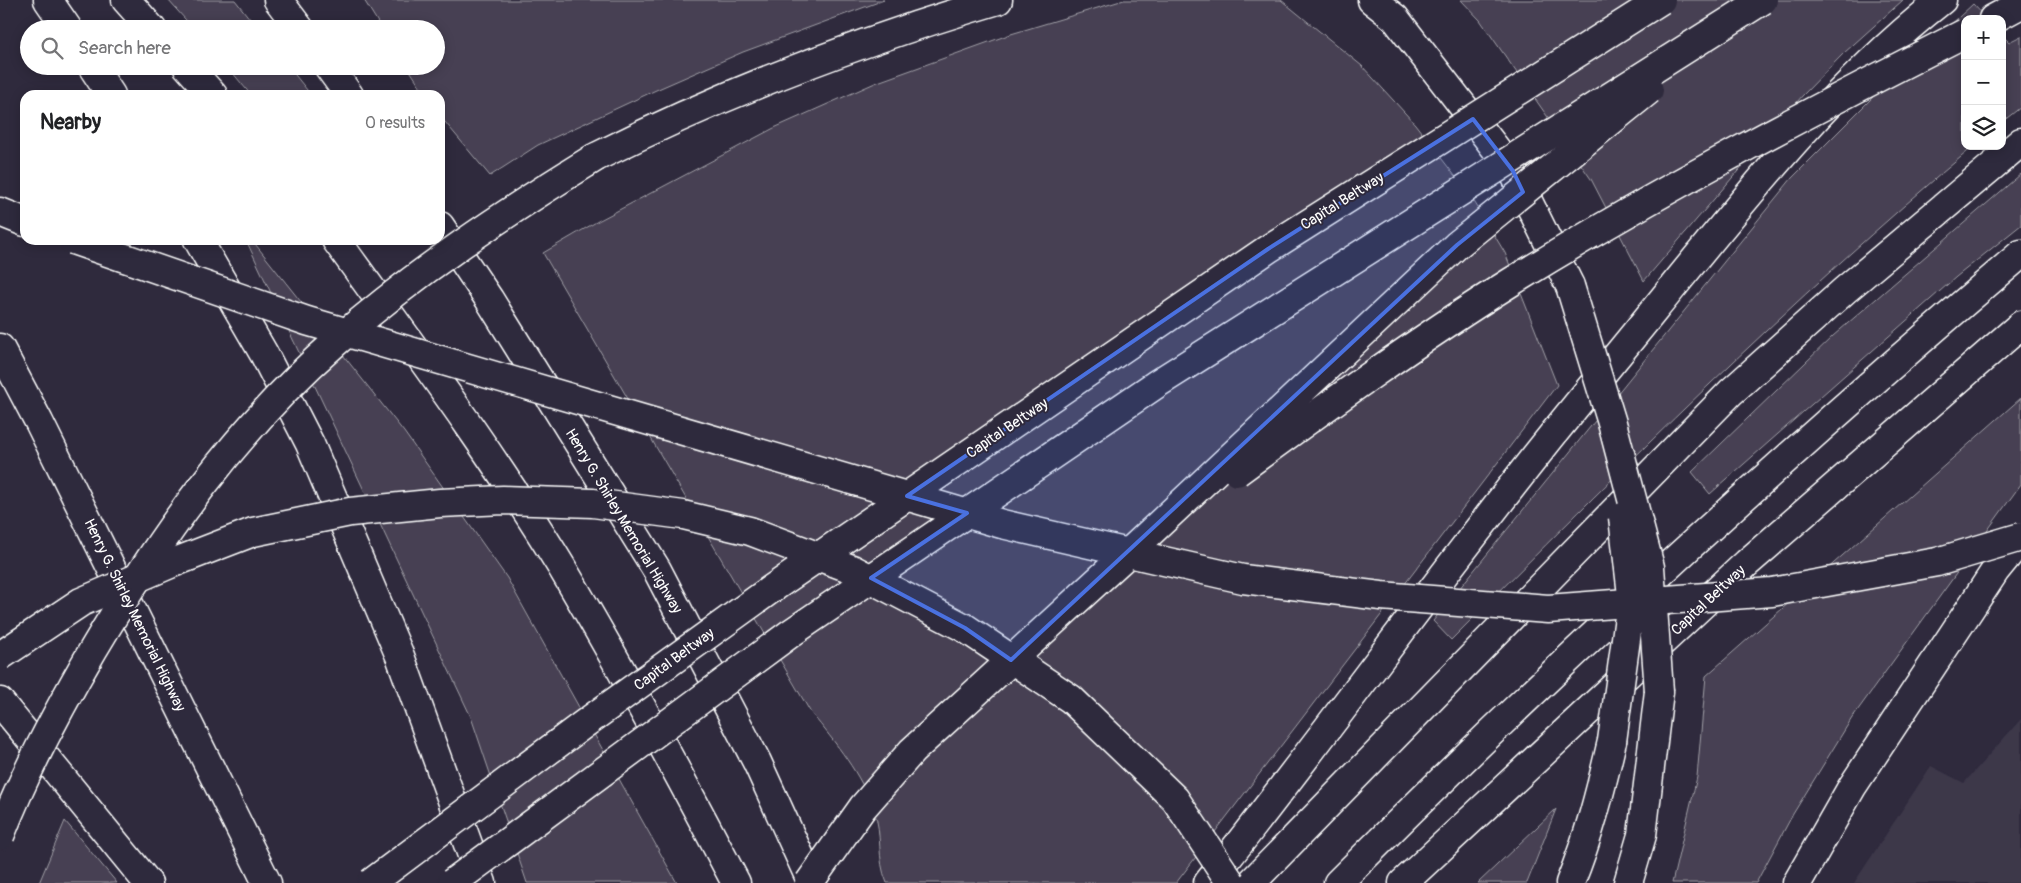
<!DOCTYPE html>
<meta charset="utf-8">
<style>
body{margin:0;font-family:Pangolin,sans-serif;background:#f6f6f6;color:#202124}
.controls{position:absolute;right:15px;top:15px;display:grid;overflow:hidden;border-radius:10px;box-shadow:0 2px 12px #0003}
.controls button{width:45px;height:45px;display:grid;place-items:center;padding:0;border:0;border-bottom:1px solid #e0e0e0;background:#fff;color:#202124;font:25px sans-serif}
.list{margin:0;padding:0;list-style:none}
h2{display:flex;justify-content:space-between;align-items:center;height:65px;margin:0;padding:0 20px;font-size:21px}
h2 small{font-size:16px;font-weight:400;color:#757577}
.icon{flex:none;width:28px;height:28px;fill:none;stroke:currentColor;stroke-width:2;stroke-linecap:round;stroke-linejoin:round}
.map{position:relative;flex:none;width:2021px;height:883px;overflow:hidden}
.search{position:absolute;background:#fff;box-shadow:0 2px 12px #0003;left:20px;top:20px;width:425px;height:55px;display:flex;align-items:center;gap:12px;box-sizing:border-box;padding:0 18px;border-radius:28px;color:#757577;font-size:19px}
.panel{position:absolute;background:#fff;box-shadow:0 2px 12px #0003;left:20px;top:90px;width:425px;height:155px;border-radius:15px}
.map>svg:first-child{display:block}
</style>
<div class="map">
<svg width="2021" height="883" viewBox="0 0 2021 883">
<rect width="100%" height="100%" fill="#2f2a3d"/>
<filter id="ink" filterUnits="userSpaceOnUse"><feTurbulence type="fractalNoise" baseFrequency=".02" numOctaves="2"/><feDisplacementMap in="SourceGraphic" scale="10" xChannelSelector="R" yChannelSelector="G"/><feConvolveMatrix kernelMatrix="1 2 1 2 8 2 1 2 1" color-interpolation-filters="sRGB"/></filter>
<g filter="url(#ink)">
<path fill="#3c3749" d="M2021 719V883H1854L1931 766 1964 783Z"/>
<g fill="#464152" stroke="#a2a0a8">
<path d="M168 0H235L258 29H194Z"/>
<path d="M364 0H884L743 52 656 90 538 145 490 176 440 116V95H426L407 66H436V29H382Z"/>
<path d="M1124 0H1281L1362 66 1415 124 1472 198 1505 253 1557 385 1176 883H887C876 858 883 834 874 811 861 774 836 743 811 713L543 253 598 221 774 128 875 83 1011 34Z"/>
<path d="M1461 0H1903L1844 53 1803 95 1644 281 1591 179 1480 20Z"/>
<path d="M1973 4 1987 19H1965V146H1974C1790 300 1620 470 1451 640L1433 621 1792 178 1875 95Z"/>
<path d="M2002 35 2009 42 2021 36V107L2002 122Z"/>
<path d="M227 66H288L311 95H251Z"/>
<path d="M2021 174V225L1956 277 1710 494 1692 472 1833 336Z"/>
<path d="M246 240H252L404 432 507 578 677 883H527L471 717Z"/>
<path d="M2021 398V484L1852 718 1793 814 1756 883H1672L1697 777 1706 676Z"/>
<path d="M1556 809 1527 883H1478Z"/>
<path d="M65 821 117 883H39Z"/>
</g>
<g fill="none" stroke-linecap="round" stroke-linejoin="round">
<defs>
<g id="highway">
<path d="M48 0 68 29"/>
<path d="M126 0 152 29"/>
<path d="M278 0 300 29"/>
<path d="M1372 0 1395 18 1513 171 1570 286"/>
<path d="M1993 19 2021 4"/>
<path d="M92 66 111 95"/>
<path d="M187 66 213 95"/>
<path d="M328 66 349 95"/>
<path d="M596 157C728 91 857 42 998 0"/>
<path d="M0 212 25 222"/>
<path d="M440 226 489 299 657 570 757 762 812 883"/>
<path d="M198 240 264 354 310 444 400 656 482 883"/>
<path d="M336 240C413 347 493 454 561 566 623 670 680 776 736 883"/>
<path d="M0 348 39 422 267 883"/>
<path d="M0 702 148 883"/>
<path d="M1208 883C1322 740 1428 591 1542 448 1579 401 1618 355 1655 309 1742 202 1834 84 1942 0"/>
<path d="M1251 883 1731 392 1845 290 2021 142"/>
<path d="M1338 883C1557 663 1785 455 2021 254"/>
<path d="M1403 883 1747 563 2021 325"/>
<path d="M1570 883C1589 837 1601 789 1612 741"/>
<path d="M1628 883 1642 835 1659 691"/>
<path d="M1797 883 1852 787 1995 571 2021 539"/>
</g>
</defs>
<use href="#highway" stroke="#fff" stroke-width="31"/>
<use href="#highway" stroke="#2f2a3d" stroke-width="28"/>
<defs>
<g id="highway-bridge">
<path d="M73 240 307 321 1002 524 1243 579 1381 596 1548 609 1772 592 1937 562 2021 537"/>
<path d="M1570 286 1612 423 1650 567 1659 691"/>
<path d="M1237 472C1327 406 1417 341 1511 282 1658 191 1811 111 1965 33"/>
<path d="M0 656 81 602 170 564 253 532 350 512 440 503 503 500 593 503 683 515 750 531 852 569 965 628 1071 699 1175 799 1231 883"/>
<path d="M1612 741 1632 595 1623 517"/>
<path d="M0 836C25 771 58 710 93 650 160 537 236 429 336 342 417 271 505 213 596 157"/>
<path d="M371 883 584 724 770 590 1268 249 1661 0"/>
<path d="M452 883 791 633 1158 383 1763 0"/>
<path d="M809 883 863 807 912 751 1137 545 1457 245 1649 90"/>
</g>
</defs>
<use href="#highway-bridge" stroke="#fff" stroke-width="31" stroke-linecap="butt"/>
<use href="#highway-bridge" stroke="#2f2a3d" stroke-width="28"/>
</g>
</g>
<path fill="#4a71e0" fill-opacity="0.2" stroke="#4a71e0" stroke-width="4" stroke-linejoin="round" d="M1473 119 1513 171 1523 192 1457 245 1011 660 965 628 871 578 967 513 907 496 1268 249Z"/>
<g text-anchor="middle" stroke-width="4" stroke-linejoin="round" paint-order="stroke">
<g font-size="15" fill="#fff" stroke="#2f2a3d">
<text transform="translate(1342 201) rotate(-32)" y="5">Capital Beltway</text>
<text transform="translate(1007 428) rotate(-34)" y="5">Capital Beltway</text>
<text transform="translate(624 521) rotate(59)" y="5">Henry G. Shirley Memorial Highway</text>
<text transform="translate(1708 600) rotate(-43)" y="5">Capital Beltway</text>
<text transform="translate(135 615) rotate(64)" y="5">Henry G. Shirley Memorial Highway</text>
<text transform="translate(674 659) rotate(-36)" y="5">Capital Beltway</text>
</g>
</g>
</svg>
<div class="controls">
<button>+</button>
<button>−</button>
<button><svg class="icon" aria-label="layers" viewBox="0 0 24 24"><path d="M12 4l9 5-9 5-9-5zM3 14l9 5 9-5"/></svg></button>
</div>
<div class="search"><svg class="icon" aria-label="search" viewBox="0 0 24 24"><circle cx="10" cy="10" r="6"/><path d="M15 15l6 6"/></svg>Search here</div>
<section class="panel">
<h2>Nearby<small>0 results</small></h2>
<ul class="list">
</ul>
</section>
</div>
